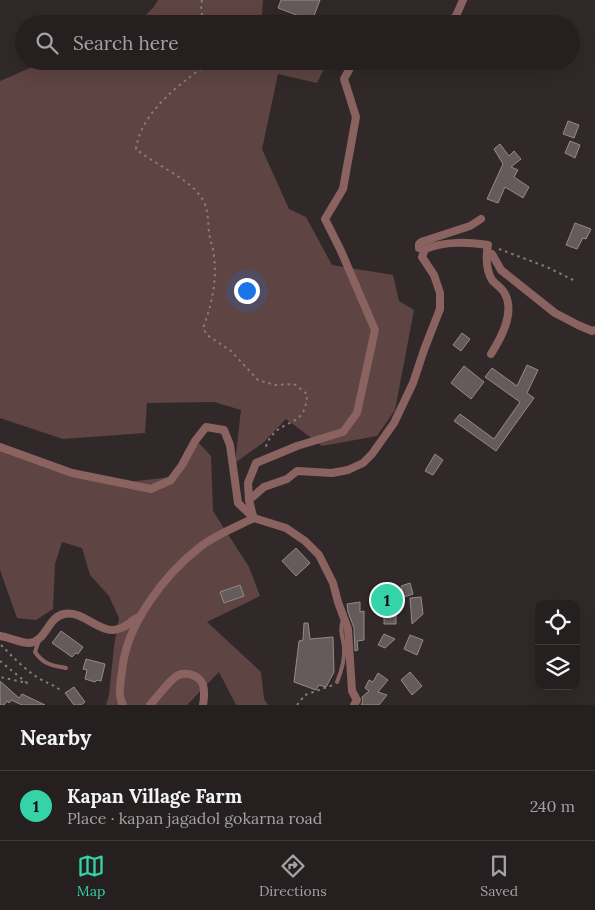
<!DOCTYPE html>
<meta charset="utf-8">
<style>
body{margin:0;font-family:Lora,serif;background:#2d2728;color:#f1f3f6}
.controls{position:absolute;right:15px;bottom:15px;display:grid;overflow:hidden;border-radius:10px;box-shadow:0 5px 20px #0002}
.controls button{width:45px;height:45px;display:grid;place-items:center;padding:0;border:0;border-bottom:1px solid #423d3d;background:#251f1f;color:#f1f3f6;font:25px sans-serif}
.you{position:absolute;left:246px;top:290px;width:18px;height:18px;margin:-12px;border:4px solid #fff;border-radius:50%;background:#1a73e8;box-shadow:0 0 0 8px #1a73e833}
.badge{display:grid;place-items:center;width:32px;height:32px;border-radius:50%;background:#34d4a8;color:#111;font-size:16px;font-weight:700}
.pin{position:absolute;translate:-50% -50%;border:2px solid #fff;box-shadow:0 1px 5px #0006}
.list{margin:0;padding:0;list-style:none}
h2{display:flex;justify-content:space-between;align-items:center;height:65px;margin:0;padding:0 20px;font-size:21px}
h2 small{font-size:16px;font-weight:400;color:#a3a2a4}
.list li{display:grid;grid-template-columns:32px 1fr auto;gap:15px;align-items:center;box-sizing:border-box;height:70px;padding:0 20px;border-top:1px solid #423d3d}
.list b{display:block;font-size:19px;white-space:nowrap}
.list p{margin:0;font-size:16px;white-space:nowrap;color:#a3a2a4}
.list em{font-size:16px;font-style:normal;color:#a3a2a4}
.icon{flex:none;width:28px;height:28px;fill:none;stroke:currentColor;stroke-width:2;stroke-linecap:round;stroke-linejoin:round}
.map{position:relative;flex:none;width:595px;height:705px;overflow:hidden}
.search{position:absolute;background:#251f1f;box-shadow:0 5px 20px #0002;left:15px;right:15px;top:15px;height:55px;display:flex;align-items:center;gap:12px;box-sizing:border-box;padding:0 18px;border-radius:28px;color:#a3a2a4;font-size:19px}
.sheet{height:135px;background:#251f1f}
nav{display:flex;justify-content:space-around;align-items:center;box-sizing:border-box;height:70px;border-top:1px solid #423d3d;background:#251f1f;font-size:14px;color:#a3a2a4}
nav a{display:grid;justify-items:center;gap:2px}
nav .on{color:#34d4a8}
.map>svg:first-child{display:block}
</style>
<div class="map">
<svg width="595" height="705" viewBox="0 0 595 705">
<rect width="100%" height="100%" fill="#312929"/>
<g fill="#5e4443">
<path d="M158 0H263L262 15 266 24H136L153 8Z"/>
<path d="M46 61H328L317 83 278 74 262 149 289 209 306 217 332 265 393 275 399 301 414 310 395 410 377 436 322 446 286 419 264 442 235 463 241 410 214 402 147 403 145 433 63 439 0 418V81Z"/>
<path d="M199 443 211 456 213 511 249 567 260 596 207 622 261 672 264 699 268 705H236L219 672 187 705H106L109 695 114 646 119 618 109 596 90 575 82 548 62 542 55 564 53 609 36 620 17 618 0 570V448L58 470 128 482 171 477 185 453Z"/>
</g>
<g fill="#645b5a" stroke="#948a89">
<path d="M281 0H320L312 21 278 8Z"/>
<path d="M568 121 579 125 574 138 563 134Z"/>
<path d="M570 141 580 145 575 158 565 153Z"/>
<path d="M500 144 509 156 514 151 521 159 511 167 518 170 514 177 529 187 523 198 505 187 498 203 487 199 503 164 494 149Z"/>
<path d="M575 223 591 229 586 239 583 238 577 249 566 245Z"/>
<path d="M462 333 470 339 461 351 453 345Z"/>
<path d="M527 365 538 370 527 393 534 398 496 451 454 421 460 414 494 439 520 402 485 377 492 368 517 386Z"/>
<path d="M464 366 484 382 471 399 451 383Z"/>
<path d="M435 454 443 460 433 475 425 471Z"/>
<path d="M296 548 310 563 296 576 282 561Z"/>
<path d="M410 583 413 594 404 597 401 586Z"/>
<path d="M240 585 244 596 224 603 220 592Z"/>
<path d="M384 594 392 595 391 615H396V624H384Z"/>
<path d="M421 597 423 614 412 624 410 598Z"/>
<path d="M360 602V612L364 611V640L357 641 358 650 355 651 354 628 348 612 347 604Z"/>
<path d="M304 623H308L310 639 333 637 334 672 326 687 319 685 316 690 294 682 299 641 303 640Z"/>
<path d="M61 631 83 647 78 654 76 653 72 657 52 643Z"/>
<path d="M384 634 395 639 385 648 378 645Z"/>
<path d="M410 635 423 640 417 655 404 649Z"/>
<path d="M86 659 105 664 101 681 97 680 95 682 85 679 87 670 83 669Z"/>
<path d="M410 672 422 686 412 695 401 680Z"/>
<path d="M378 673 388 680 378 692 387 695 379 705H361L363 701 362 697 369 691 365 688 369 680 373 682Z"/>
<path d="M0 681 19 698 22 694 45 705H22L11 700 9 703 7 701 4 705H0Z"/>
<path d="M74 687 85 702 81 705H74L65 693Z"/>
</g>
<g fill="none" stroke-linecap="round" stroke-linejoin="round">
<g stroke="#837d7d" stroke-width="2" stroke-dasharray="2.5 4" stroke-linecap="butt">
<path d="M202 0 201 6 203 24"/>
<path d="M212 61C205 67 197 71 190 77 167 94 140 119 136 149 154 164 188 178 201 197 210 210 207 223 210 238 211 244 214 250 214 256 217 282 212 304 203 328L207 335 231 351 258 380 275 385 294 384 307 394C306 428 285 417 270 438 268 441 266 446 265 449"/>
<path d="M499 249 547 267 573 280"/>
<path d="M1 645C13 657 25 670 40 679 47 683 54 685 60 690"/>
<path d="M0 661 27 683 0 677"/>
<path d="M297 705 305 695 333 685"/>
</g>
<g stroke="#8a6361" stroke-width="4">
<path d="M39 640 35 652C44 665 52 665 66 668"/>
<path d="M337 682C342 670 345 660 344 647 343 638 339 629 343 620"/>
</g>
<g stroke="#8a6361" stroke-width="8">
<path d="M446 24 456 16 463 0"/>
<path d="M425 249 419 248V244L421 242 470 226 481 219"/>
<path d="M487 253 492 254 501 270 555 313 578 325 592 331 595 330"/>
<path d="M0 447 72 473 151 489 171 480 182 465 195 441 206 427 224 430 230 445 238 503 254 518 286 528 305 541 319 555 333 583 338 602 348 629 352 691 357 700 354 705"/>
<path d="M249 500 264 487 287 479 297 471 332 473 348 470 363 463 372 454 394 423 413 383 424 350 440 309V293L434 275 422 257 425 249C446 241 466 242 488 245 486 256 486 270 492 280 496 285 502 288 505 294 515 313 501 338 491 354"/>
<path d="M253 516 249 500 248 483 256 463 297 446 343 432 357 413 375 330 341 251 325 219 343 189 356 117 344 79 354 61"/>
<path d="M0 636C8 637 24 644 30 643 46 641 48 617 64 614 81 610 95 629 111 630 123 631 130 621 139 617"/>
<path d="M123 705C117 695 121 682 122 671 126 625 164 575 200 547 213 536 238 526 254 518"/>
<path d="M150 705C158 696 165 686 174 678 183 670 199 674 203 685 205 692 204 699 203 705"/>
</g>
</g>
</svg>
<div class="controls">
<button><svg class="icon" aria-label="locate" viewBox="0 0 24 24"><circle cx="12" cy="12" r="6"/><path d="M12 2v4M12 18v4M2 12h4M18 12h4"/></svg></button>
<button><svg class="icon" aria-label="layers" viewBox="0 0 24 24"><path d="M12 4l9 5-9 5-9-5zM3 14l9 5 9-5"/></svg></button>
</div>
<div class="you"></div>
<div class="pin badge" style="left:387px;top:600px">1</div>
<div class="search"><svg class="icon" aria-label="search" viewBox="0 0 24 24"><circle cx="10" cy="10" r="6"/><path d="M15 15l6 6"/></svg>Search here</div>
</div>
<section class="sheet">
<h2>Nearby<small></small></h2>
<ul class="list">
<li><span class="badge">1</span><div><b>Kapan Village Farm</b><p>Place · kapan jagadol gokarna road</p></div><em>240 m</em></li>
</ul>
</section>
<nav>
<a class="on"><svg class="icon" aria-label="map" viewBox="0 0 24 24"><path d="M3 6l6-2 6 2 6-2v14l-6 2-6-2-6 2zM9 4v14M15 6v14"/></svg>Map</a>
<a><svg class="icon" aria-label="directions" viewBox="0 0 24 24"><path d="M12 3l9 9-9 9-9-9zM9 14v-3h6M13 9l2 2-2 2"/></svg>Directions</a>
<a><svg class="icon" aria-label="saved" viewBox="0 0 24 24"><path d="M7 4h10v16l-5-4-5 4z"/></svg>Saved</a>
</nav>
